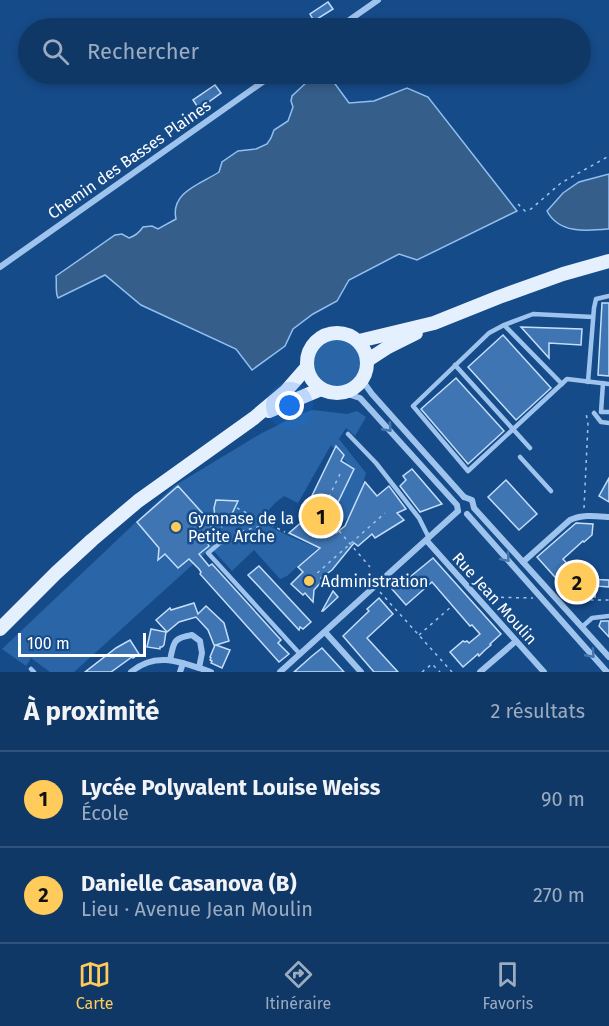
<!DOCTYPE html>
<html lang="fr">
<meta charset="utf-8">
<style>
body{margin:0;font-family:"Fira Sans",sans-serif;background:#1e4370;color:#f1f3f6}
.scale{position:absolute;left:18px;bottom:15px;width:128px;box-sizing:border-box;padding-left:6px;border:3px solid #fff;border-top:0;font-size:16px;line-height:21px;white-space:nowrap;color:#fff;-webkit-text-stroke:4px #164b89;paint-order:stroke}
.you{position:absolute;left:290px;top:406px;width:21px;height:21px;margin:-15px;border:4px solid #fff;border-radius:50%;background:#1a73e8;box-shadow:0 0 0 9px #1a73e833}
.badge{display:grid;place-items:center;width:39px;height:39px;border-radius:50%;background:#ffcc5b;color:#111;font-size:20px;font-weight:700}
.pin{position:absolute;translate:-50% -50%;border:3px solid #fff;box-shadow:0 2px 6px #0006}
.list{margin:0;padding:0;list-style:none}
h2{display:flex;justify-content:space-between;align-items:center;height:78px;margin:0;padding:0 24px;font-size:26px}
h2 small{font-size:20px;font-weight:400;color:#9cacc0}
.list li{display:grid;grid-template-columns:39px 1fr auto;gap:18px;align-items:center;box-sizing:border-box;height:96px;padding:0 24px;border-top:2px solid #30527b}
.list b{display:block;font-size:22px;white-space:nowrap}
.list p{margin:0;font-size:20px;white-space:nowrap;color:#9cacc0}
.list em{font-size:20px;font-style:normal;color:#9cacc0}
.icon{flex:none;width:33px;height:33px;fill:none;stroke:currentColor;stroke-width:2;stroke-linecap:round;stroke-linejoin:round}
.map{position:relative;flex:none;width:609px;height:672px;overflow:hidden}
.search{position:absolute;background:#103867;box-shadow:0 3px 9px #0003;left:18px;right:18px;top:18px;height:66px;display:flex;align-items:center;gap:15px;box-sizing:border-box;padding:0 21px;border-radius:33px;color:#9cacc0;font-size:22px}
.sheet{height:270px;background:#103867}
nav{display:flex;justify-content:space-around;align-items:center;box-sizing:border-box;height:84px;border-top:2px solid #30527b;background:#103867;font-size:16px;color:#9cacc0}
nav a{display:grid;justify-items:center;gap:3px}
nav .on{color:#ffcc5b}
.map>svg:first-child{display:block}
</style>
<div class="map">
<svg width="609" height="672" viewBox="0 0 609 672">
<rect width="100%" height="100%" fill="#164b89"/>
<g fill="#2965a7">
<circle cx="337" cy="362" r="25"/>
<path d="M313 410 347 414 357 411 366 417 355 436 346 428 339 439 366 473 359 496 364 504 339 525 331 517 351 468 331 445 298 503 284 496 275 503 259 521 289 536 318 548 287 576 280 579 254 550 232 571 211 548 74 672H50L31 658 26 666 2 649 174 486 262 433 300 414Z"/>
</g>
<g fill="#365e8b" stroke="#90bff1" stroke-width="1.5">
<path d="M320 75 330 77 349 103 374 101 407 88 428 97 517 211 417 260 399 254 349 280 337 301 313 314 293 329 285 346 252 370 236 349 141 305 105 275 58 298C55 292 57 283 56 276L115 235 122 234 129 238C135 236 139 233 143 227L152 226 158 229 176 219C170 192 201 184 219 172L222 162 238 151 256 149 267 144 271 138 274 130 288 121 293 107 291 101 292 96 308 81Z"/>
<path d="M609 174V229C587 231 559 234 547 211L563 193 579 182Z"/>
</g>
<g fill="#3e75b2" stroke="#c4defa" stroke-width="1.5">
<path d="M328 2 333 9 314 21 310 14Z"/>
<path d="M215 85 221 93 199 109 193 100Z"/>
<path d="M602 303H609V376L598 375Z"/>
<path d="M521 327 582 329 581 345 549 343V358Z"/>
<path d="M503 335 551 388 516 420 468 367Z"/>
<path d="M456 378 504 431 468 464 421 409Z"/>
<path d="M336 446 344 455 341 461 354 469 329 521 336 533 345 526 365 482 377 496 389 486 406 509 397 513 404 520 375 538 372 534 358 546 354 543 332 570 321 578 323 580 314 590 313 602 305 593 303 595 291 584 303 572 298 567 320 548 289 533 312 513 309 507V502Z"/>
<path d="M412 469 442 504 420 512 400 486 406 480 403 476Z"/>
<path d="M609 478V502L599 496Z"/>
<path d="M506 480 537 514 519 530 488 497Z"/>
<path d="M178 486 205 516 202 515 218 535 208 544 209 546 199 554 209 566 212 564 281 640 278 643 289 654 279 662 200 574 201 572 199 569 189 559 178 568 165 554 158 560 159 548 137 522Z"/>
<path d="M216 500 238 501 231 516 224 518 215 517 214 508Z"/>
<path d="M576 523 593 524 592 535 584 542 583 541 563 559 572 569 574 568 583 579 609 580V587L596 586 595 597 592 596 591 599 572 596 537 557Z"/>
<path d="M433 558 501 634 490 644 491 645 485 650 479 656 478 654 463 667 450 652 463 641 465 642 467 641 469 643 480 634 472 625 470 626 432 582 406 605 392 589 403 579 405 581Z"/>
<path d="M259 566 311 622 303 629 300 627 299 630 248 575Z"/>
<path d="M333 591 338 597 323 611H322Z"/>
<path d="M379 598 393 614 367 638 398 672H374L343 636 369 611 367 609Z"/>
<path d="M194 603 198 614 206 606 224 623 229 641 216 645 230 650 222 668 211 663 212 661 210 660 211 658 210 657 215 645H214L208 630 196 617 179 622 167 632 156 620 170 608 171 610Z"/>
<path d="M601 621H609V637L599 626Z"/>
<path d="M151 629 166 632 164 645 162 647H160V649L147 647Z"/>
<path d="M130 640 139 654 133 658 132 657 111 672H85L116 648Z"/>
<path d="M322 648 344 672H294L312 656Z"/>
</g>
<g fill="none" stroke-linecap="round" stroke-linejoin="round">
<g stroke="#9ec4ee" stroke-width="1.5" stroke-dasharray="3 4.5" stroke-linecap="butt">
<path d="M518 204 525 211 531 209 561 183 609 156"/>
<path d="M340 474 322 511 370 567"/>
<path d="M237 508 285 532"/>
<path d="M584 508 588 424 586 413"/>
<path d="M220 517 223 534"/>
<path d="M227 535 269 524"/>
<path d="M306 583 385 513"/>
<path d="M380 592 452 672"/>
<path d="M486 597 533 598"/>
<path d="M568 600H609"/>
<path d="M419 635 452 606"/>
<path d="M422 672 432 664 440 672"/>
</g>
<g stroke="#9ec4ee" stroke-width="4.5">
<path d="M504 325 489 333 413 406 468 471 567 379 609 384"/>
<path d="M455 365 530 448"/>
<path d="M588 382 594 308 596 299 609 296"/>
<path d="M603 383 601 412H609"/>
<path d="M562 384 504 325 533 314 593 317"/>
<path d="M594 413 601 422 609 423"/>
<path d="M348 434 376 463 419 518 429 538"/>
<path d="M520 457 551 491"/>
<path d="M222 541 208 553 300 654"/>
<path d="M582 627 592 618 609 616"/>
<path d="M31 669 34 672"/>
</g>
<g stroke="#9ec4ee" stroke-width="6">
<path d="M338 28 378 0"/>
<path d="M0 267 274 74"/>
<path d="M362 380 372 394 464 497"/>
<path d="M344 393 360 398 371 410 457 505 458 511"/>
<path d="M464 497 472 500 474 508 609 657"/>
<path d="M467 514 607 672"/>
<path d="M427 541 544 672"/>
<path d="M523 562 570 520C582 514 596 516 609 517"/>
<path d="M325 632 361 672"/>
<path d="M170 660C174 643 172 638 192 635L200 641 202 653 199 668"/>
<path d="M131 672C157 650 183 663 211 672"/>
<path d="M180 672 183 663"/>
<path d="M280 672 458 511"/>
<path d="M480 672 516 641"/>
</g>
<g stroke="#e5f0ff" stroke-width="14">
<circle cx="337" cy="363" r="30"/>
<path d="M359 341 434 323 499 297 563 274 609 261"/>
<path d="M368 360 388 347 416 333"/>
<path d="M269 411 321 389"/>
<path d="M0 629 56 573 92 540 138 501 254 418 286 391 307 367"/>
</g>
</g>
<defs><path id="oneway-chevron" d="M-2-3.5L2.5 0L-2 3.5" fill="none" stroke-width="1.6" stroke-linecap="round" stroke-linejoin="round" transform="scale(1.5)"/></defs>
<g stroke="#4675ac">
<use href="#oneway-chevron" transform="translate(388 428) rotate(48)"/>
<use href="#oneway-chevron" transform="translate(506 558) rotate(49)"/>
<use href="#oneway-chevron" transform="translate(591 654) rotate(48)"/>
</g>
<g fill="#ffcc5b" stroke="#164b89" stroke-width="2">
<circle cx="176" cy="527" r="6"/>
<circle cx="309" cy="581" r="6"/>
</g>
<g text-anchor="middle" stroke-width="5" stroke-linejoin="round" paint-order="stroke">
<g font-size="16" fill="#fff" stroke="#164b89">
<text transform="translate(129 159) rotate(-35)" y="6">Chemin des Basses Plaines</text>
<text transform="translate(495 598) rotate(48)" y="6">Rue Jean Moulin</text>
</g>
<g font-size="16" fill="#fff" stroke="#164b89" text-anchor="start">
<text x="188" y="524">Gymnase de la<tspan x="188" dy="18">Petite Arche</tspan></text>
<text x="321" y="587">Administration</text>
</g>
</g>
</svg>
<div class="scale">100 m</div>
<div class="you"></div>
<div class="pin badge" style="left:321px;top:516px">1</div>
<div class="pin badge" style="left:577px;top:582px">2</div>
<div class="search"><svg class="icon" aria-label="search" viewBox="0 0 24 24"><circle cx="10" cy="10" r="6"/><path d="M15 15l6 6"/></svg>Rechercher</div>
</div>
<section class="sheet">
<h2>À proximité<small>2 résultats</small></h2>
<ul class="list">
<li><span class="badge">1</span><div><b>Lycée Polyvalent Louise Weiss</b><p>École</p></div><em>90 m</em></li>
<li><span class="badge">2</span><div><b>Danielle Casanova (B)</b><p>Lieu · Avenue Jean Moulin</p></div><em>270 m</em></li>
</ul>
</section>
<nav>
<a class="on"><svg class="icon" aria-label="map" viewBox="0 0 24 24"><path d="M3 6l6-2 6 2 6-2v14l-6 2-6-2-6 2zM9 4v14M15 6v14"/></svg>Carte</a>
<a><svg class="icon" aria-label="directions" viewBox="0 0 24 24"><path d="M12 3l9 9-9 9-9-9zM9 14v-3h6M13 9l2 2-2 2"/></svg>Itinéraire</a>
<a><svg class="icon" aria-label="saved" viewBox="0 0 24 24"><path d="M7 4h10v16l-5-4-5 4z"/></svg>Favoris</a>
</nav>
